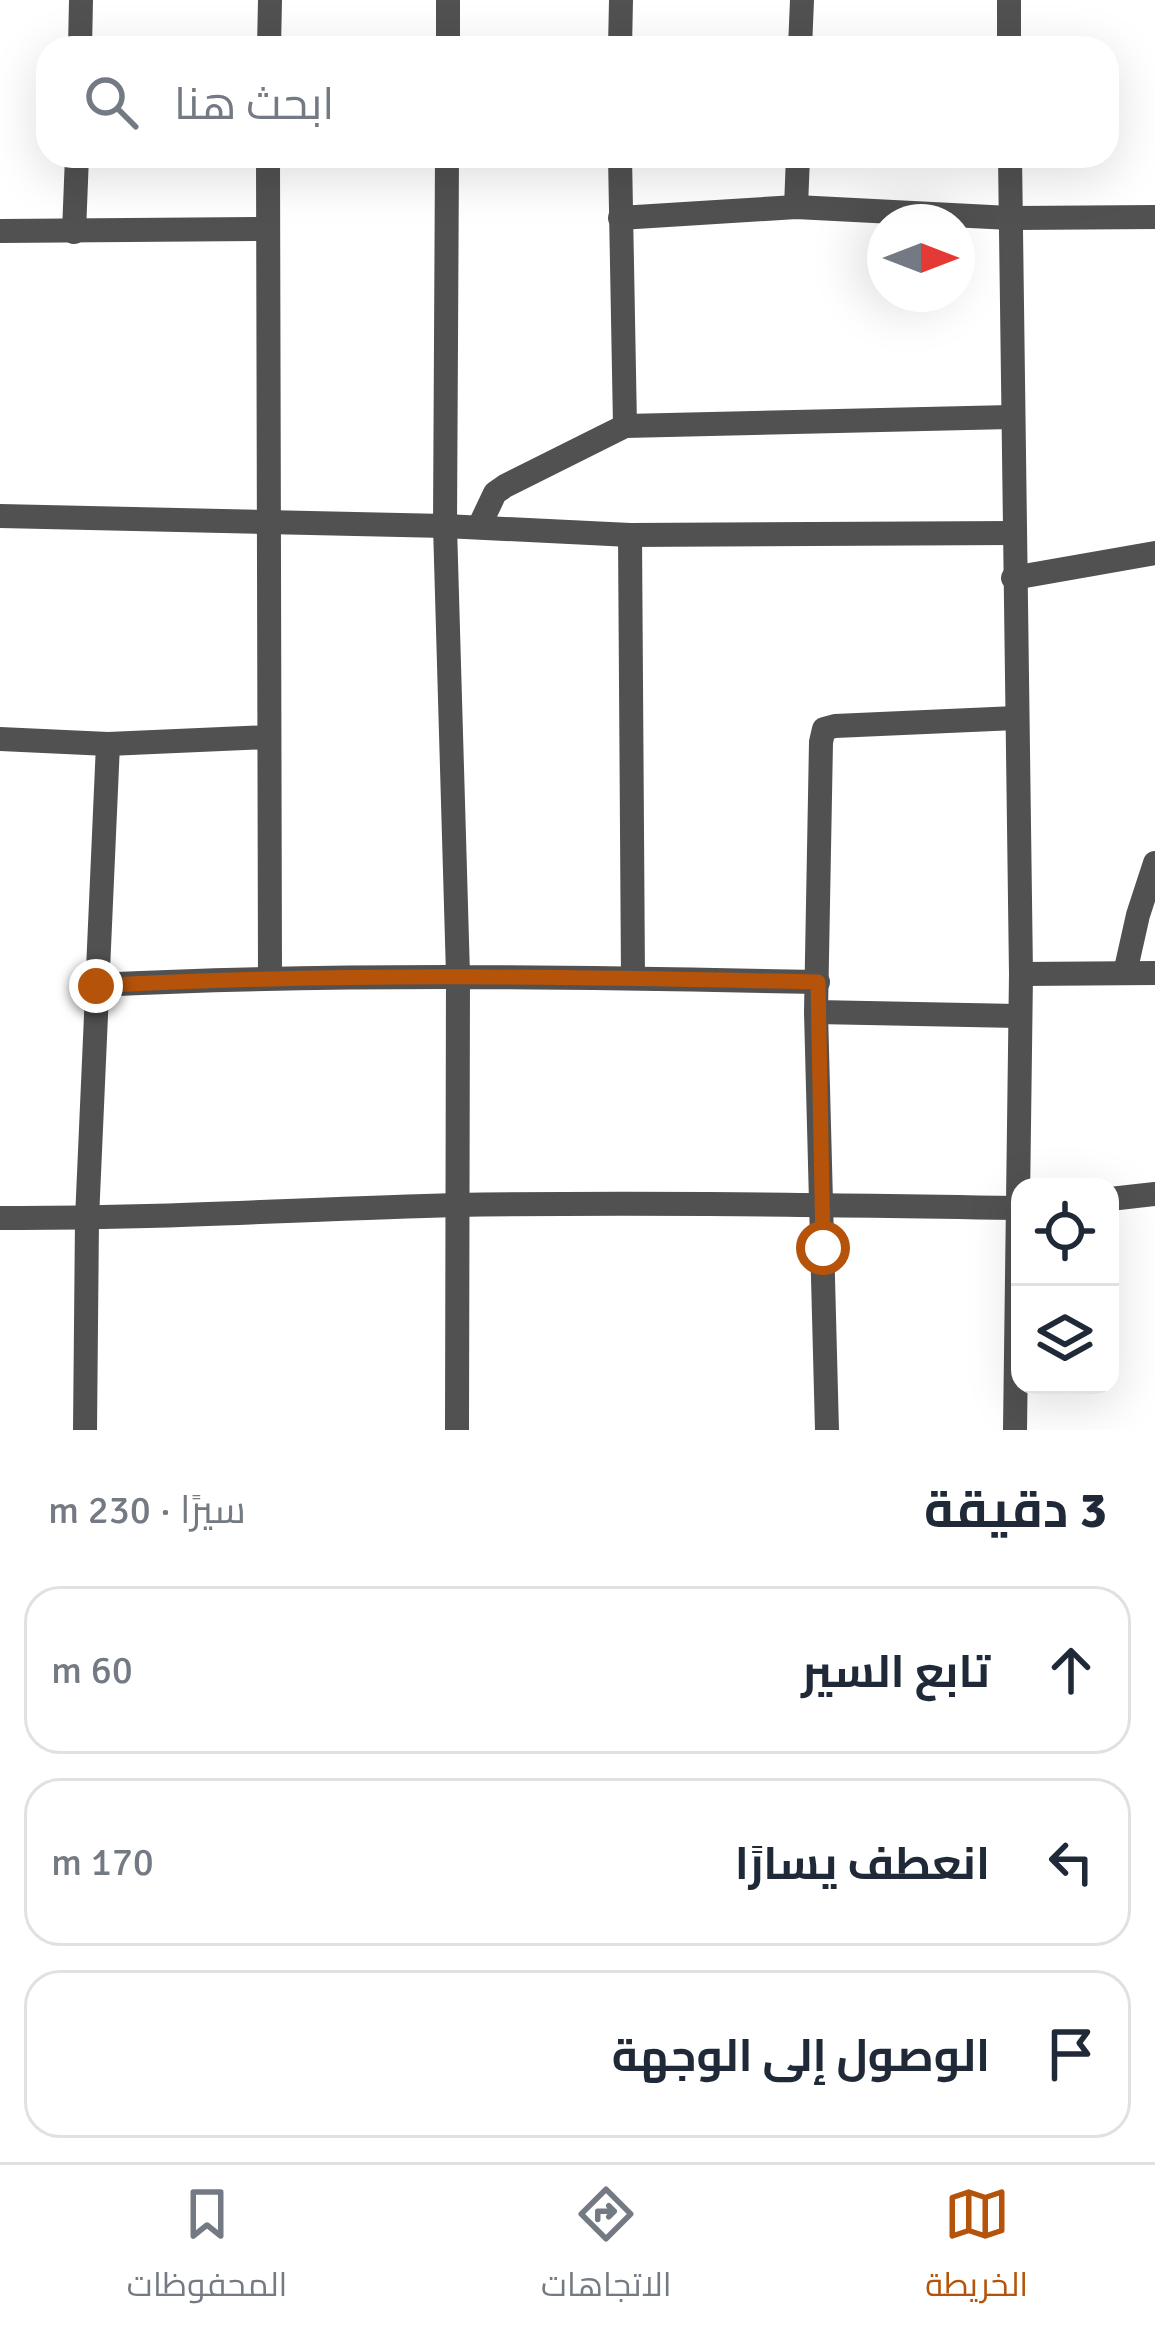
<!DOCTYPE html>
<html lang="ar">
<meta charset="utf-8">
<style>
body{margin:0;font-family:Signika,Cairo,sans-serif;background:#f6f6f7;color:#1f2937;direction:rtl}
.controls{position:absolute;right:36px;bottom:36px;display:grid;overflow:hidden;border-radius:24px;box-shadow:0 12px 48px #0002}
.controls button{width:108px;height:108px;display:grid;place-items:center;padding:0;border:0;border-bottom:3px solid #e0e1e3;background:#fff;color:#1f2937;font:60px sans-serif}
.compass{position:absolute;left:867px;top:204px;width:108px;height:108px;border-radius:50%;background:#fff;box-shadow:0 12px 48px #0002;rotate:90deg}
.stop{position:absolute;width:36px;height:36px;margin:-27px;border:9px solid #b45309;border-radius:50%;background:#fff}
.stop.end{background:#b45309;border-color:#fff;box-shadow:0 3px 12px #0008}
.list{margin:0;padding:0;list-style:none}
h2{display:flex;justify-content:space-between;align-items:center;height:156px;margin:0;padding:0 48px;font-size:51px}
h2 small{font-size:39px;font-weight:400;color:#747a83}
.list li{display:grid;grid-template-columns:78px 1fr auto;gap:36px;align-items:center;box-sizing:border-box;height:168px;margin:0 24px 24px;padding:0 24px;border:3px solid #e0e1e3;border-radius:36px}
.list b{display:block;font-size:45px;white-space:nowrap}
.list em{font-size:39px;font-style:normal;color:#747a83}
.icon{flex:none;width:66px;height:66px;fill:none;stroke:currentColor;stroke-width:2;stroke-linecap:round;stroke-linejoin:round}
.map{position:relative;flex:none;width:1155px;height:1430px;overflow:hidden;direction:ltr}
.search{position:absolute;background:#fff;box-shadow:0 12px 48px #0002;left:36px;right:36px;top:36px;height:132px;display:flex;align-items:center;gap:30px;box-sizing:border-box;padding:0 42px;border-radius:36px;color:#747a83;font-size:45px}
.sheet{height:732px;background:#fff}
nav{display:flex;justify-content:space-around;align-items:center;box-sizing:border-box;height:168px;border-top:3px solid #e0e1e3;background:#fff;font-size:33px;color:#747a83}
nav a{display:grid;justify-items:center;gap:6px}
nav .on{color:#b45309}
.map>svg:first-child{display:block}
</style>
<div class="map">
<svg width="1155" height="1430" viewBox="0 0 1155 1430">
<rect width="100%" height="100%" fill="#fff"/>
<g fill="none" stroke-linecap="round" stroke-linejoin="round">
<g stroke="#515151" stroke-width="24">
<path d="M1009 0V48"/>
<path d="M80 48 81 0"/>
<path d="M269 48 270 0"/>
<path d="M448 48V0"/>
<path d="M620 48 621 0"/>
<path d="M800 48 802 0"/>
<path d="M268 156 270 976"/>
<path d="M447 156 445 526 458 975 457 1430"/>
<path d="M620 156 625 426"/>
<path d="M1010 156 1021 974 1015 1430"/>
<path d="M796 207 798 156"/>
<path d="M620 218 796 207 1010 218 1155 217"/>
<path d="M0 231 267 229"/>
<path d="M74 232 77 156"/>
<path d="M0 516 445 526 630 535 1013 533"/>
<path d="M479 527 495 493 505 486 625 426 1011 417"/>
<path d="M630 535 633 978"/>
<path d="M1013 578 1155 553"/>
<path d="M0 739 108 744 269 737"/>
<path d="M1125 973 1138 915 1155 863"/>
<path d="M1021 974 1155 973"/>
<path d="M96 985C337 973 577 977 818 982"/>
<path d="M816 1012 1020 1016"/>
<path d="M1110 1199 1155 1194"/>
<path d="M0 1218C152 1219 303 1209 455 1205 644 1202 832 1205 1020 1208"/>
<path d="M85 1430 87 1219 108 744"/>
<path d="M827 1430 816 1012 821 742 824 729 835 726 1016 718"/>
</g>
</g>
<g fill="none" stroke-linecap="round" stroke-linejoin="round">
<path stroke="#b45309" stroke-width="15" d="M96 986C337 972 577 977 818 982L823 1248"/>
</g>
</svg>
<div class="controls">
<button><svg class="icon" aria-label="locate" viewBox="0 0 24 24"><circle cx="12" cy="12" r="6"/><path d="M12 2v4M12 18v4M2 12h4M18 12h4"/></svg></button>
<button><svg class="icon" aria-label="layers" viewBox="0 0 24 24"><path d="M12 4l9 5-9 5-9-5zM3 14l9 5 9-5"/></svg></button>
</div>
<svg class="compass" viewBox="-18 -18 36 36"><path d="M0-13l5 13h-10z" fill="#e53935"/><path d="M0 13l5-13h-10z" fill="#747a83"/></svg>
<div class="stop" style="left:823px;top:1248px"></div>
<div class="stop end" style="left:96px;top:986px"></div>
<div class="search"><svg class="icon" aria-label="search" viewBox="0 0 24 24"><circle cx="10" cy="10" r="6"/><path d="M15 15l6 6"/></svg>ابحث هنا</div>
</div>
<section class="sheet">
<h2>3 دقيقة<small>سيرًا · 230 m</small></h2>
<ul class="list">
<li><svg class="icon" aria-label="ahead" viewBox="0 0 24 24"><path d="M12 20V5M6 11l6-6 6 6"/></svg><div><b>تابع السير</b></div><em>60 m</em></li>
<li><svg class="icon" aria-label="left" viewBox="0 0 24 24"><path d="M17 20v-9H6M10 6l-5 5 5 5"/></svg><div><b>انعطف يسارًا</b></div><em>170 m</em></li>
<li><svg class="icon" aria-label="arrive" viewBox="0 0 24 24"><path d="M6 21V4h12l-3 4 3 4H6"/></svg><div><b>الوصول إلى الوجهة</b></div></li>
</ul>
</section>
<nav>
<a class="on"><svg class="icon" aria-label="map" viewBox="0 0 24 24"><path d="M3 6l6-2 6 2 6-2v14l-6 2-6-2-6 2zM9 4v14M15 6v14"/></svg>الخريطة</a>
<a><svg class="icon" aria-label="directions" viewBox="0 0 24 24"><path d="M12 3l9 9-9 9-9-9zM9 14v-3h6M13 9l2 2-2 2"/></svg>الاتجاهات</a>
<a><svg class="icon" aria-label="saved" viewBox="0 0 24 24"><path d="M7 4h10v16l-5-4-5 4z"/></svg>المحفوظات</a>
</nav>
